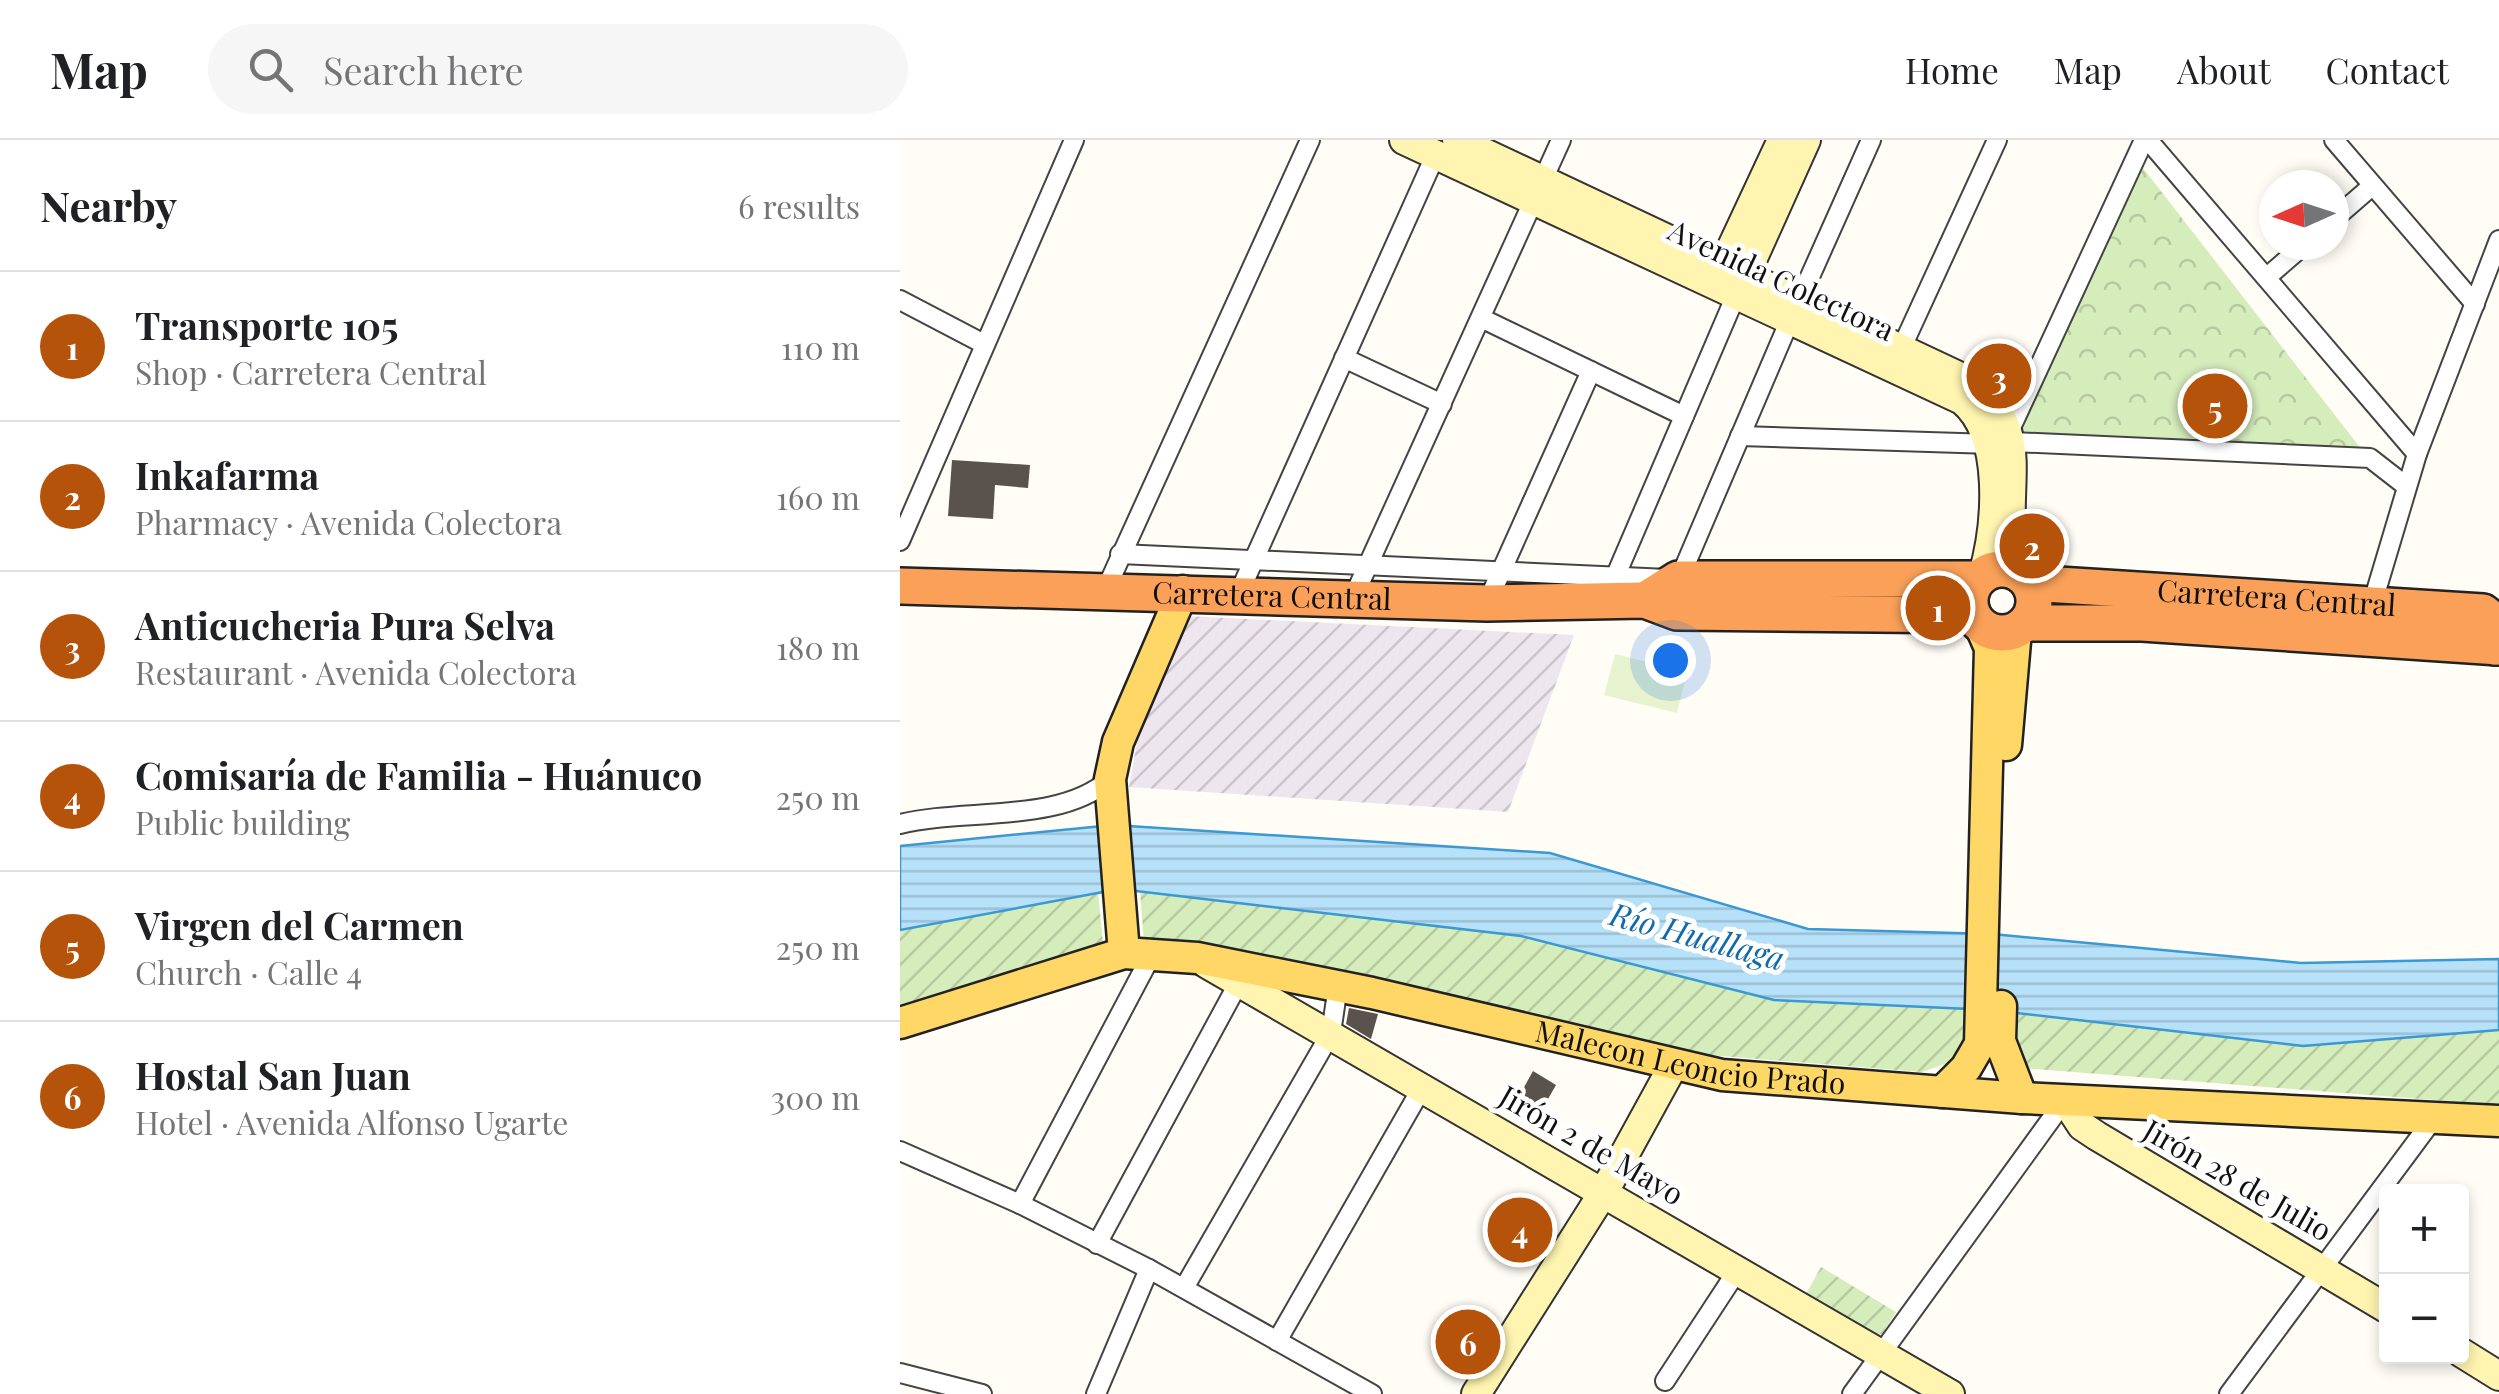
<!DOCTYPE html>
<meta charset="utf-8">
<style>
body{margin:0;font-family:"Playfair Display",serif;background:#f6f6f6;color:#202124}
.controls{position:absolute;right:30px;bottom:30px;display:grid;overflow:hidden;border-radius:10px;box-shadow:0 5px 15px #0003}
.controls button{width:90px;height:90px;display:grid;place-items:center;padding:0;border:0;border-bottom:2px solid #e0e0e0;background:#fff;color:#202124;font:50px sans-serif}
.compass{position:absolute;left:1359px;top:30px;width:90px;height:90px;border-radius:50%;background:#fff;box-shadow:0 5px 15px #0003;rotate:267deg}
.you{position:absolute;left:770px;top:520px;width:35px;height:35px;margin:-25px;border:8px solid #fff;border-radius:50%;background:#1a73e8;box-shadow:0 0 0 15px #1a73e833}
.badge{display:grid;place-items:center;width:65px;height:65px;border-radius:50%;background:#b45309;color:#fff;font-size:32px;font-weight:700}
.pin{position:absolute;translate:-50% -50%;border:5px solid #fff;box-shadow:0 2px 10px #0006}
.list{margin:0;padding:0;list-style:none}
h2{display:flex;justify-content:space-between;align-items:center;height:130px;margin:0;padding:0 40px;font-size:42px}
h2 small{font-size:32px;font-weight:400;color:#757577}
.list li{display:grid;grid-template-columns:65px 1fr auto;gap:30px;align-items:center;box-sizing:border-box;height:150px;padding:0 40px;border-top:2px solid #e0e0e0}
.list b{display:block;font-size:38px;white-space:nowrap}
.list p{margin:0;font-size:32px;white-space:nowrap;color:#757577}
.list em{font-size:32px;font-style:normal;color:#757577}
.icon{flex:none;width:55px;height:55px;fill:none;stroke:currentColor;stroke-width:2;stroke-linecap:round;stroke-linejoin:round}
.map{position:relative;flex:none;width:1599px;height:1254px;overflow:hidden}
header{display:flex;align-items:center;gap:60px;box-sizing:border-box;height:140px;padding:0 50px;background:#fff;border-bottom:2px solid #e0e0e0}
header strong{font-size:48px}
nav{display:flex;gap:55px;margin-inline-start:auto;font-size:35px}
.search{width:700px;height:90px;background:#f6f6f6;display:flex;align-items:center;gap:25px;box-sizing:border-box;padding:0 35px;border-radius:55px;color:#757577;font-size:38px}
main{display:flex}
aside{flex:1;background:#fff}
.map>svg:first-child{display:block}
</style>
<header>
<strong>Map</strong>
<div class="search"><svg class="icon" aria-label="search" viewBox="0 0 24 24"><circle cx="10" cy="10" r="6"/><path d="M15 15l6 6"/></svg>Search here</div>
<nav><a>Home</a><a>Map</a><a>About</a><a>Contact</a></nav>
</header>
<main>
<aside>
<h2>Nearby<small>6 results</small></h2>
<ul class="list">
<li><span class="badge">1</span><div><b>Transporte 105</b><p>Shop · Carretera Central</p></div><em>110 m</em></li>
<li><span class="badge">2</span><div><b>Inkafarma</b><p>Pharmacy · Avenida Colectora</p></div><em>160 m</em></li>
<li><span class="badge">3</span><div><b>Anticucheria Pura Selva</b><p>Restaurant · Avenida Colectora</p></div><em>180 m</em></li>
<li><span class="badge">4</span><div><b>Comisaría de Familia - Huánuco</b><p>Public building</p></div><em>250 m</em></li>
<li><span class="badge">5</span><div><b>Virgen del Carmen</b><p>Church · Calle 4</p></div><em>250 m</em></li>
<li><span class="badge">6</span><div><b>Hostal San Juan</b><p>Hotel · Avenida Alfonso Ugarte</p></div><em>300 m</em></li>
</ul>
</aside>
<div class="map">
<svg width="1599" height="1254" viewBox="0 0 1599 1254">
<defs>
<pattern id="industrial-furrows" width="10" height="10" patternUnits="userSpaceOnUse" patternTransform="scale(2.5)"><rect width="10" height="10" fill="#eee6ef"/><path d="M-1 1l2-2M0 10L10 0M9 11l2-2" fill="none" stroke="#cbc4cc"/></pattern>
<pattern id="park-crowns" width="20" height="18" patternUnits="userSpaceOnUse" patternTransform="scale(2.5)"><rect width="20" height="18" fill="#d5ecbb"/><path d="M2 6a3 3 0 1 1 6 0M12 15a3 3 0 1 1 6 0" fill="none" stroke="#b6c9a0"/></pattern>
<pattern id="garden-furrows" width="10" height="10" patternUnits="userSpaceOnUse" patternTransform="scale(2.5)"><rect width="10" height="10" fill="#d5ecbb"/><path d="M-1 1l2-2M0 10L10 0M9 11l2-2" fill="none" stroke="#b6c9a0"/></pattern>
<pattern id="water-rules" width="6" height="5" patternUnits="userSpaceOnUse" patternTransform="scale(2.5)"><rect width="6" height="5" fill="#b7e1f9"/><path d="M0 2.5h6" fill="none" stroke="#9cc0d4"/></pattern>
</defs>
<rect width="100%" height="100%" fill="#fffdf5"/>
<path fill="url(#industrial-furrows)" d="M286 476 674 495 608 672 229 647 240 586Z"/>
<path fill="url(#park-crowns)" d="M1243 28 1462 310 1118 293Z"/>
<g fill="url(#garden-furrows)">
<path d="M240 752 621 796 874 860 1067 869 1062 918 1022 932 771 912 328 809 244 803Z"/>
<path d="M198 753 203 804 0 869V790Z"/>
<path d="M1108 873 1403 906 1599 890V965L1122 928Z"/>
<path d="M921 1127 996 1172 982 1194 969 1195 905 1156Z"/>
</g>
<path fill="#e7f3ce" d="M715 514 787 532 777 573 704 555Z"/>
<path fill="url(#water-rules)" stroke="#3a98d4" stroke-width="2.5" d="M213 685 650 713 908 789 1092 794 1401 823 1599 819V890L1403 906 1091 870 874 860 621 796 219 749 0 790V706Z"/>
<g fill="#5a524c">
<path d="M1329 240 1339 251V283L1330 293 1303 290 1290 274 1292 257 1304 241Z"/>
<path d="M52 320 130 325 128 348 95 345 93 379 48 376Z"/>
<path d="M449 868 478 874 471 899 446 884Z"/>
<path d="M633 931 656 945 640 973 617 960Z"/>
<path d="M616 1080 647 1101 634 1120 604 1101Z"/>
</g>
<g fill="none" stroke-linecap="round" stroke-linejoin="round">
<defs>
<g id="street">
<path d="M1248 0 1517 314"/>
<path d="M1434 0 1575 164"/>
<path d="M1434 79 1472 46"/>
<path d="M1367 137 1404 105"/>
<path d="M900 159 971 0"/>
<path d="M0 160 84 204"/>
<path d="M581 178 784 276"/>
<path d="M1002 207 1097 0"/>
<path d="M444 218 542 264"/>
<path d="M1109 292 1244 0"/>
<path d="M840 296 1092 304"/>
<path d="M1113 302 1470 318 1506 346"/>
<path d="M0 401 174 0"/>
<path d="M220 414 768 439"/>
<path d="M713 442 836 155"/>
<path d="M778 442 889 182"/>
<path d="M206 449 410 0"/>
<path d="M339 453 535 16"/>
<path d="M453 458 661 0"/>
<path d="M587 463 691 231"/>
<path d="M1471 468 1517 314 1599 100"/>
<path d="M0 684C64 668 160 684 210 639"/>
<path d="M0 1011 120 1064 249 1129 472 1254"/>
<path d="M120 1064 252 814"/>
<path d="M197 1104 339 842"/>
<path d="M284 1148 431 893 438 846"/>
<path d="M377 1201 523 946"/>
<path d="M0 1233 82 1254"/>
<path d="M765 1241 837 1131"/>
<path d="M196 1254 249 1129"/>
<path d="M952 1254 1165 960"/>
<path d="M1329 1254 1534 978"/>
</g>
<g id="secondary">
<path d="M504 0 1062 260C1105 295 1097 385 1083 435"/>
<path d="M557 0 1071 242C1127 288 1108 328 1111 391 1112 407 1119 422 1124 436"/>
<path d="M817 139 882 0"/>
<path d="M839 149 906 0"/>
<path d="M307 824 1050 1254"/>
<path d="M1165 960 1182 986 1197 996 1486 1168"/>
<path d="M1562 1213 1599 1236"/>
<path d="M576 1254 705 1050 773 926"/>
</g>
<g id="primary">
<path d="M1106 605 1116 490"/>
<path d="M224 813 210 639 218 602 283 451"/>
<path d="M1101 866 1100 901 1122 958"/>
<path id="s1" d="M0 883 224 813 297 818 472 853 822 935 1122 958 1599 981"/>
<path d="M1042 952 1066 928 1080 904 1090 508 1080 485"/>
</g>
<g id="highway">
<circle cx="1102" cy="461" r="32"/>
<path id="s2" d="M1129 443 1583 472 1591 478 1595 507"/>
<path id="s3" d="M0 446 587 463 745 460 777 472 1073 475"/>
<path d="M745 460 778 439H1077"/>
<path d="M1126 483H1242L1599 507"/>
</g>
</defs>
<use href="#street" stroke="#444" stroke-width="22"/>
<use href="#secondary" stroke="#333" stroke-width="32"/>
<use href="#primary" stroke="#222" stroke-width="35"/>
<use href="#highway" stroke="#222" stroke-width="40"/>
<use href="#street" stroke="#fff" stroke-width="18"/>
<use href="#secondary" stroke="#fff5b0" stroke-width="28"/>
<use href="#primary" stroke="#fed766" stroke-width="30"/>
<use href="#highway" stroke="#faa058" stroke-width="35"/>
</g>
<g text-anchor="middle" stroke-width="10" stroke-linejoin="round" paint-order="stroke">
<g font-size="30" fill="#111" stroke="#fff">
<text transform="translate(881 141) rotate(25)" y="10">Avenida Colectora</text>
<text dy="10" stroke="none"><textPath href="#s3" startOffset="372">Carretera Central</textPath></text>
<text dy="10" stroke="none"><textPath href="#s2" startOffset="248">Carretera Central</textPath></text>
<text dy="10" stroke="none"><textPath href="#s1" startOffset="812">Malecon Leoncio Prado</textPath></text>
<text transform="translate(691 1006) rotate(30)" y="10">Jirón 2 de Mayo</text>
<text transform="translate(1337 1041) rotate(30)" y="10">Jirón 28 de Julio</text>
</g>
<g font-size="32" font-style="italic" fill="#126aaa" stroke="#fff">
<text transform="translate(797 797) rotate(15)" y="11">Río Huallaga</text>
</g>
</g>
</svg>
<div class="controls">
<button>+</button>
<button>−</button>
</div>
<svg class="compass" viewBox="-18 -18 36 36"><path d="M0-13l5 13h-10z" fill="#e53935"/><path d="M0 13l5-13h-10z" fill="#757577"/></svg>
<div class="you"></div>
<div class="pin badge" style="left:1038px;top:468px">1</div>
<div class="pin badge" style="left:1132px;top:406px">2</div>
<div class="pin badge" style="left:1099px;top:236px">3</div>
<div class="pin badge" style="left:620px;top:1090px">4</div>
<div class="pin badge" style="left:1315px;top:266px">5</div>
<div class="pin badge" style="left:568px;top:1202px">6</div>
</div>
</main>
